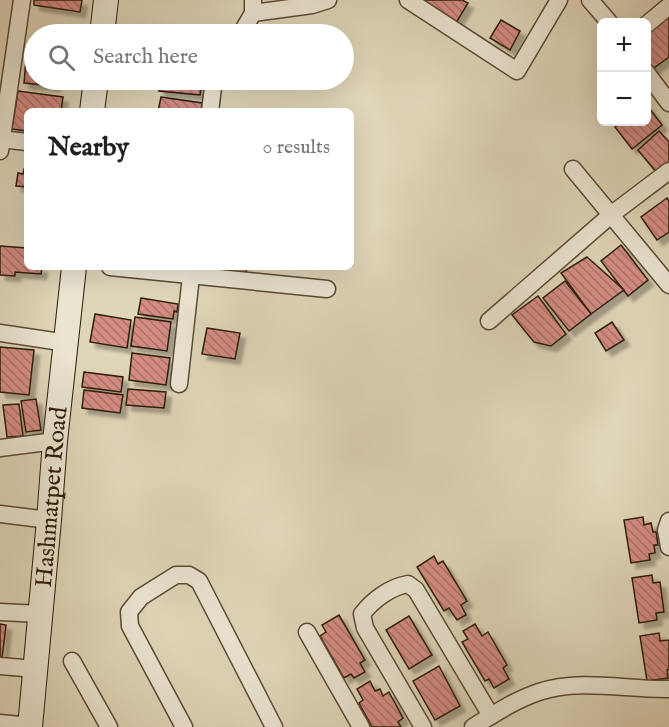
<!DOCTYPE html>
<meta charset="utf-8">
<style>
body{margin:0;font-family:"IM FELL English",serif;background:#f6f6f6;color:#202124}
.controls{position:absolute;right:18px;top:18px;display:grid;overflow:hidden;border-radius:9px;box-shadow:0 6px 24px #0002}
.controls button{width:54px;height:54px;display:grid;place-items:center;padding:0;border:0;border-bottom:2px solid #e0e0e0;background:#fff;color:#202124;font:30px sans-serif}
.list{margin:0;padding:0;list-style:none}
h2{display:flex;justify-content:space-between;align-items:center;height:78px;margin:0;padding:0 24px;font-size:26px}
h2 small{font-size:20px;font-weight:400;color:#757577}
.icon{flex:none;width:33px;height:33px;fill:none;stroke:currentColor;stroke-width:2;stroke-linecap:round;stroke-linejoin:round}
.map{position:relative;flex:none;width:669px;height:727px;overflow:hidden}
.search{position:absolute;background:#fff;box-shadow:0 6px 24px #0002;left:24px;top:24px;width:330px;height:66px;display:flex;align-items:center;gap:15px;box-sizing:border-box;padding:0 21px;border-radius:33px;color:#757577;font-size:22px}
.panel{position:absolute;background:#fff;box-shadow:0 6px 24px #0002;left:24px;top:108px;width:330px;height:162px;border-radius:9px}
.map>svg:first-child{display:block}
</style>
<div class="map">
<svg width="669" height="727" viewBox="0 0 669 727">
<defs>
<pattern id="building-back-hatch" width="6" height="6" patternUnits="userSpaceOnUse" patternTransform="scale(1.5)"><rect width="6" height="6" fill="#d48c84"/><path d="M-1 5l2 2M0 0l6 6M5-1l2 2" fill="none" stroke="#ac726a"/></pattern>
<filter id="shadow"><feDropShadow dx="5.5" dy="5.5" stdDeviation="1.5" flood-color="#0004"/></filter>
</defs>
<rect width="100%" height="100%" fill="#dfd5b8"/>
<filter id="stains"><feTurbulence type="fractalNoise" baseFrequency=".00333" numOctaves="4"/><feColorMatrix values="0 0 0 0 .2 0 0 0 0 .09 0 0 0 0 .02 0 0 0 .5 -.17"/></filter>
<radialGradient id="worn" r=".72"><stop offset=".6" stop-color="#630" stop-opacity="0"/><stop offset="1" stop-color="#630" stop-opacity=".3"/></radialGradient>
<g fill="url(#building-back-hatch)" stroke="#2d1d09" stroke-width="1.5" filter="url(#shadow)">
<path d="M34 0H82L80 12 34 5Z"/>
<path d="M421 0H462L468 3 456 23Z"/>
<path d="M669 14V57L651 70 646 64V32Z"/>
<path d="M501 20 520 31 510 50 490 38Z"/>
<path d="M168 28 205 34H167Z"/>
<path d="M27 47 34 48V80H55V86L24 83Z"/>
<path d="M160 80H202L200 95 159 91Z"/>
<path d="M18 91 63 97 61 111H27V131L12 129Z"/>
<path d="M161 97 202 103 201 111H158Z"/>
<path d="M646 104 662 125 632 149 615 127 623 122H646Z"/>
<path d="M659 131 669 142V162L657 173 638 150Z"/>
<path d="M24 169H27V187L16 186 18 173 23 174Z"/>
<path d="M667 198 669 201V232L657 240 641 217Z"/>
<path d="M621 245 648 280 628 296 601 261Z"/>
<path d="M0 246 27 248V267H42L41 274 15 272V276L0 275Z"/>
<path d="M587 257 624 290 591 314 561 273Z"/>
<path d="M209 267H247L246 273 209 268Z"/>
<path d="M565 281 591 314 569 331 543 298Z"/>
<path d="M538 296 566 334 551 346 534 342 512 315Z"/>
<path d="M141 298 178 304 177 312 174 311 173 319 138 314Z"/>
<path d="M95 314 131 320 127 348 90 342Z"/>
<path d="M135 317 171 322 167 351 131 346Z"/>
<path d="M612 322 624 340 606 351 595 333Z"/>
<path d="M207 328 240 333 235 359 202 354Z"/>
<path d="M0 347 34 350 29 395 0 392Z"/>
<path d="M132 353 170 358 166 385 129 380Z"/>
<path d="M84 372 123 377 121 392 82 387Z"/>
<path d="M128 389 166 392 164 408 126 405Z"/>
<path d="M84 390 123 395 120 413 82 408Z"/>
<path d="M36 399 41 430 26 432 21 401Z"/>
<path d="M19 404 23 436 7 437 3 405Z"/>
<path d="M643 517 644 525 651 523 653 532H656L658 545H654L655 553 649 554 650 560 631 563 624 520Z"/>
<path d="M434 556 438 564 443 561 467 601 461 605 466 615 457 620 449 608 444 611 417 567Z"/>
<path d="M652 575 653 583 660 582 664 612 656 613 657 620 639 623 632 578Z"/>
<path d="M339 615 365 660 360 663 365 672 354 678 351 674 344 678 320 636 326 632 322 625Z"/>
<path d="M409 616 432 655 409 669 386 630Z"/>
<path d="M0 624 6 625 2 659H0Z"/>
<path d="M475 624 482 636 488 632 507 665 503 668 509 679 494 688 489 679 485 681 462 642 468 639 463 631Z"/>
<path d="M659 633 660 641 669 640V669L667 670 668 678 647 681 640 636Z"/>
<path d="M439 666 460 706 435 720 413 681Z"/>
<path d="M370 681 375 691 380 689 383 696 389 692 403 718 398 722 401 727H372L359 703 363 700 357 689Z"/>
</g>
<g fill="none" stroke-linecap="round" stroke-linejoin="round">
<defs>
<g id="minor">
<path d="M408 0 517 71 559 0"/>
<path d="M590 0 609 22"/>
<path d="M253 13 312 5 328 0"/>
<path d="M646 25 669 6"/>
<path d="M241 34 253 13V0"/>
<path d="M646 72 669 103"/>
<path d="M210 111 214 80"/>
<path d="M0 139 27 142"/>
<path d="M0 151 22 0"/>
<path d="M573 169 669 285"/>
<path d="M110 267 327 289"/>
<path d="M489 321 612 214 669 171"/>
<path d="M0 333 67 343"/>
<path d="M179 384 192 267"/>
<path d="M0 448 55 441"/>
<path d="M0 514 49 520"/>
<path d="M669 521 666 530 669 547"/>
<path d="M0 612 41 614"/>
<path d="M307 632 361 727"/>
<path d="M72 661 109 727"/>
<path d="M0 666 35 669"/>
<path d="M0 723 30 726"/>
<path d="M184 727 130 626 129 612 141 597 176 575H189L199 581 274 727"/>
<path d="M423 727 365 628 362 614C373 600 390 587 408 584L416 590 491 716"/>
<path d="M473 727C494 714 515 700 539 692 581 678 626 690 669 689"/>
</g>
<g id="secondary">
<path d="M102 34 106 0"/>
<path d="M92 111 96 80"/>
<path id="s1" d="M30 727 49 520 55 441 74 267"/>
</g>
</defs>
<use href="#minor" stroke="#5a4b35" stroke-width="19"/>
<use href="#secondary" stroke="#2d1d09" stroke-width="26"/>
<use href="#minor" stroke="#eae4d1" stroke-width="16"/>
<use href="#secondary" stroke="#eae4d1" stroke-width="24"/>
</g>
<g text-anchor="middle" stroke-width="6" stroke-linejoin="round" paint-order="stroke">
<g font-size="24" fill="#2d1d09" stroke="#eae4d1">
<text dy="8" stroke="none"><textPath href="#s1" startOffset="231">Hashmatpet Road</textPath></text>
</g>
</g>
<rect width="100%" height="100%" filter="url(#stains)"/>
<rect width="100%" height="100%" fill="url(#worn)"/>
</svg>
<div class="controls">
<button>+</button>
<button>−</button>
</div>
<div class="search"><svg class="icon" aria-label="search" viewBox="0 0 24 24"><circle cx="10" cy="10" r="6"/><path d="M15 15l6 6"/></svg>Search here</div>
<section class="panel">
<h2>Nearby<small>0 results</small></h2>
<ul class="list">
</ul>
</section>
</div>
